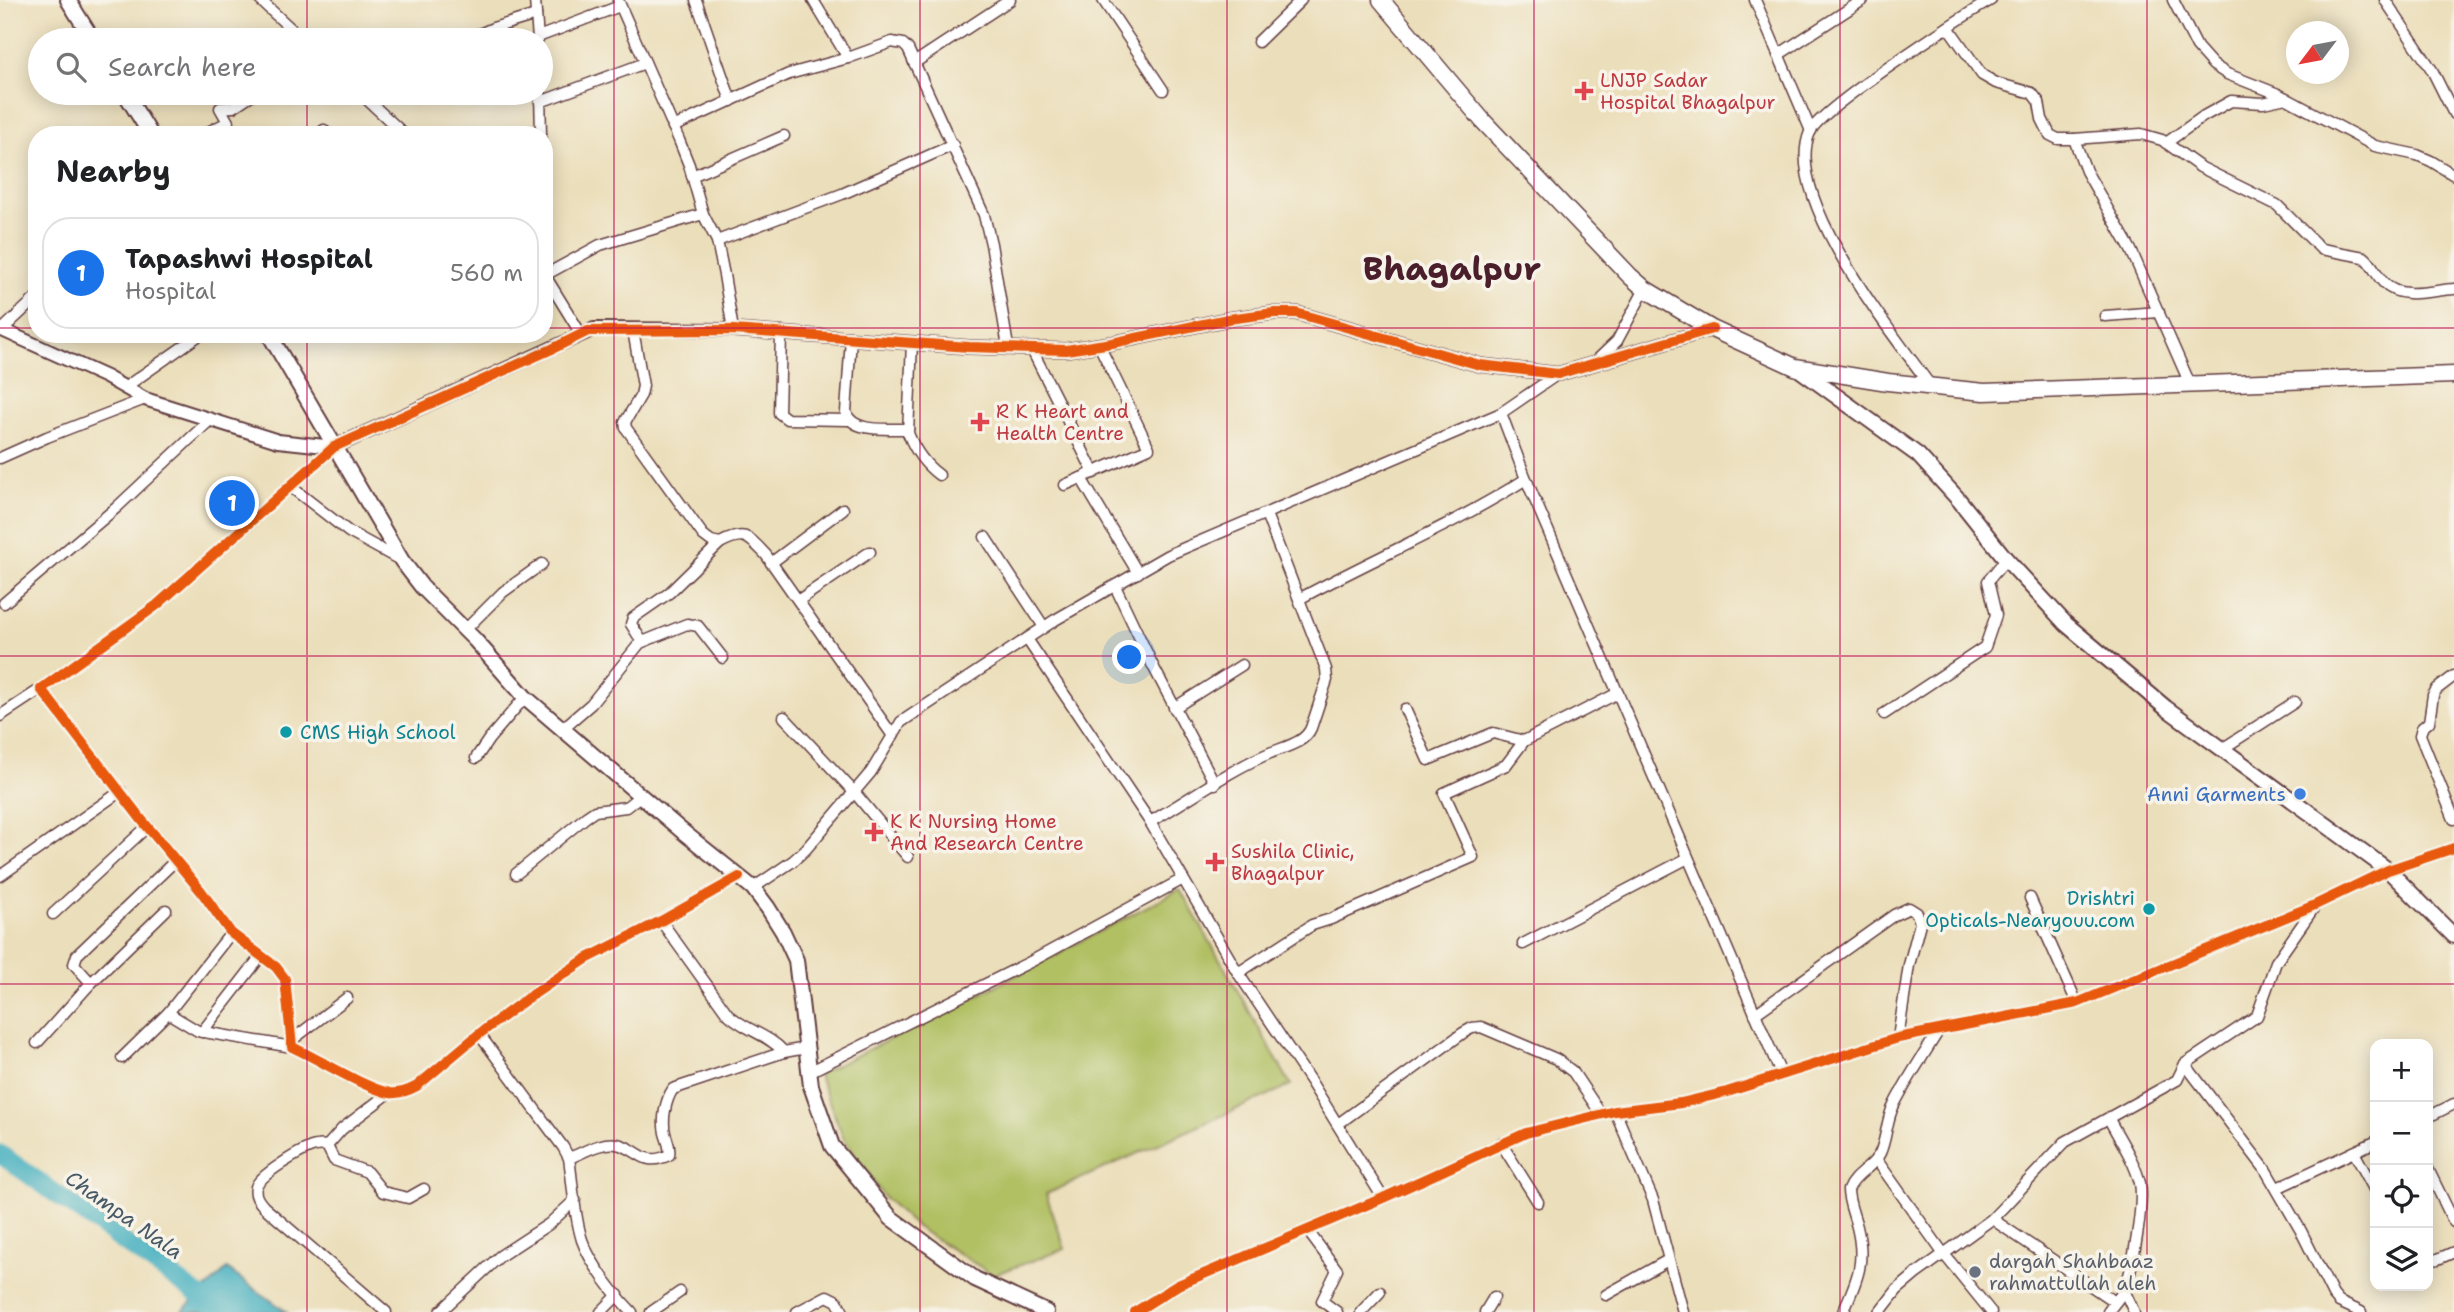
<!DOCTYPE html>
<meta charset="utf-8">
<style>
body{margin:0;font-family:"Shantell Sans",sans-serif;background:#f2f2f2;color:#202124}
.controls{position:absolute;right:21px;bottom:21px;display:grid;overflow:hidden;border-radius:14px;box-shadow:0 4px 18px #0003}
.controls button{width:63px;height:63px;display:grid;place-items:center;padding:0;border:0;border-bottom:2px solid #e0e0e0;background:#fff;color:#202124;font:35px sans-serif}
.compass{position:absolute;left:2286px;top:21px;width:63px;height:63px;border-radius:50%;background:#fff;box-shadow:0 4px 18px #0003;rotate:238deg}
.you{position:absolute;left:1130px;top:658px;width:24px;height:24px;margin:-18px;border:5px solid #fff;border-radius:50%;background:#1a73e8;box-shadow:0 0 0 10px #1a73e833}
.badge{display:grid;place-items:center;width:46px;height:46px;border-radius:50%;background:#1a73e8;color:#fff;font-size:23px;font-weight:700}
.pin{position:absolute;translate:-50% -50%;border:4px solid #fff;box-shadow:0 2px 7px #0006}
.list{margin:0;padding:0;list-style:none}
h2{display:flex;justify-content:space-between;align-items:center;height:91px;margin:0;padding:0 28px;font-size:30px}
h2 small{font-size:23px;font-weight:400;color:#757577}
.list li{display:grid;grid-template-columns:46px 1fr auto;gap:21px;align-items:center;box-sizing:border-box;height:112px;margin:0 14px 14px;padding:0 14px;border:2px solid #e0e0e0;border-radius:28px}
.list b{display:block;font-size:26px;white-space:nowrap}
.list p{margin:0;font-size:23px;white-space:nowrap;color:#757577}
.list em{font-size:23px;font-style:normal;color:#757577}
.icon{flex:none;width:38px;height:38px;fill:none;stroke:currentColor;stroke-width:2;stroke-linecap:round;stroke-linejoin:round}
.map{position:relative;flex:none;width:2454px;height:1312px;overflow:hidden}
.search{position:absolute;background:#fff;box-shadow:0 4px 18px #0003;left:28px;top:28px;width:525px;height:77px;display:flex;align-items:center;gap:18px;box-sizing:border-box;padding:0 24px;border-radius:38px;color:#757577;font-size:26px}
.panel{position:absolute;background:#fff;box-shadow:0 4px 18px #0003;left:28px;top:126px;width:525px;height:217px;border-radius:28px}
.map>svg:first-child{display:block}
</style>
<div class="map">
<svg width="2454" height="1312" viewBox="0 0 2454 1312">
<rect width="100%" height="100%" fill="#f7f3e8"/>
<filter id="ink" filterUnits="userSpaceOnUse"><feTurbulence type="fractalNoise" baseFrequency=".0143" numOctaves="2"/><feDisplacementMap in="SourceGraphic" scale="14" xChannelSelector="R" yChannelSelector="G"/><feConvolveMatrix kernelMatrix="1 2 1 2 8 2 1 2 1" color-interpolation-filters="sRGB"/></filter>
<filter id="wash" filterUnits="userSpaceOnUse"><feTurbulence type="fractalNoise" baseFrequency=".00686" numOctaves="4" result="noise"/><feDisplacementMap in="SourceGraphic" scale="28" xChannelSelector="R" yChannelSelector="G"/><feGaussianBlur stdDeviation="1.57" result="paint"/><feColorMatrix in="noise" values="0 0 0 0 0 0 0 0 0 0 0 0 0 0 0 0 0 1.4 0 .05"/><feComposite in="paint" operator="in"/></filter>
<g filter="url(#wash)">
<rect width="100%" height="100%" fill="#ebdeba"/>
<path fill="#b1c063" stroke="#7e7047" stroke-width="2" d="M1180 889 1291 1085 1046 1194 1065 1249 993 1275 915 1226 884 1197 844 1139 818 1074 946 1012Z"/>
<path fill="#42afbf" stroke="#466775" stroke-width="2" d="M227 1269 287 1312H181Z"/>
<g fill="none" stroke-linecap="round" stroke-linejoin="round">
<path stroke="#42afbf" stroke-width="19" d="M0 1154 222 1312"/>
</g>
</g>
<g filter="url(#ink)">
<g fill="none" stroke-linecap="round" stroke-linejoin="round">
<defs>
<g id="minor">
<path d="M260 0 303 40"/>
<path d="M535 0 538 40"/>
<path d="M618 0 679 140 689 165 703 214 717 241 724 275 733 330"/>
<path d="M696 0 731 101"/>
<path d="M813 0 848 58"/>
<path d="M1103 0 1163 90"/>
<path d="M1755 0 1811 131"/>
<path d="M2173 0 2197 47 2213 65 2227 74 2278 94 2375 146 2417 155 2431 161 2454 175"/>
<path d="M2385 0 2432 70 2454 114"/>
<path d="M1948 27 1982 75 1996 83 2032 93 2039 102 2042 119 2050 135 2058 139H2074L2141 134 2162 140 2200 167 2277 205 2321 249 2364 257C2373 264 2376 275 2384 283 2400 301 2433 290 2454 289"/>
<path d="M538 37 620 6"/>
<path d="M466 40 493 28 536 15"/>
<path d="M1258 42 1301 0"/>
<path d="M1778 55 1863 0"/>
<path d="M914 63 1010 0"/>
<path d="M360 93 405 135"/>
<path d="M540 93 541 135"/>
<path d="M540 102 645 63"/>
<path d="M673 127 789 74 848 58 892 42 903 44 908 49 984 215 991 244 1008 347"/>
<path d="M202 135 228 122 220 108 233 107 254 93"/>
<path d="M317 135 324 130"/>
<path d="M2074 139 2086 171 2131 250 2190 384"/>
<path d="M2166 143 2204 116 2231 101 2263 103 2286 98"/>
<path d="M692 176 784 136"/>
<path d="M717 241 842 194 953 145"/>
<path d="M544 274 581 334"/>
<path d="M545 275 600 245 703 214"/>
<path d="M2105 316 2159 312"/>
<path d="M2 330 37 297"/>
<path d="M633 330 643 386 641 395 625 422 626 428 703 535 711 541 720 543C745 530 748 536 766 555L893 736"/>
<path d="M781 334 779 413 787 419 848 420"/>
<path d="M851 338 846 412C852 434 890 428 908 429"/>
<path d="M912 343 908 433C915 451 924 464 939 475"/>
<path d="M1031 348 1094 473"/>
<path d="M1596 361 1617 341 1645 289"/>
<path d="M1930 385C1893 334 1782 197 1810 132 1820 109 1962 17 1991 0"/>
<path d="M124 388 201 334"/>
<path d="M1501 413 1526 479 1781 1074"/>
<path d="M334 447 157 605 41 689 141 819 201 891 231 933 276 967 285 979 292 1047C317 1058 366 1089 390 1093 400 1094 408 1091 417 1086L479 1034 525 1000 586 959 661 921 739 877"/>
<path d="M0 458 47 437 145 399"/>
<path d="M1081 478 1138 573"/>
<path d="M1065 485 1149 448 1099 345"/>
<path d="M291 487 349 532 402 561"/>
<path d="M985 537 1044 627"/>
<path d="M771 563 843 509"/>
<path d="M1115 586 1153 666 1215 784"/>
<path d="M1299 599C1374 558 1454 525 1526 479"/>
<path d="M799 600 870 552"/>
<path d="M4 603 116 508 209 421"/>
<path d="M465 630 503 592 542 564"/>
<path d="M1027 639 1150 822 1238 973 1311 1082 1383 1198"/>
<path d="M640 643 687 624 698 626 723 658"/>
<path d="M2454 676 2437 689 2433 695 2429 722 2422 728 2420 735 2454 819"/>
<path d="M1174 708 1242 665"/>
<path d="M1405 709 1428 760 1493 733 1524 741"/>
<path d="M1884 714 1985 647 1996 615 1988 581 2006 559"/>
<path d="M0 716 41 689"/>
<path d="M784 717 855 793 908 857"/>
<path d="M562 729 591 704 640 643 641 640 631 624 633 618 669 593 720 543"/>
<path d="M2222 749 2295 702"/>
<path d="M476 758 489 739 525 697"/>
<path d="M1150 822C1188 800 1231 769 1270 753 1284 747 1305 743 1311 728L1327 680 1326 669 1266 514"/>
<path d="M516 874 586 817 595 811 626 807 640 796"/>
<path d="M0 876 121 791"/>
<path d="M753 888 793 861 806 849 871 772 901 722 1055 620 1168 555 1501 413 1558 374"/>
<path d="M2030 898 2077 1003"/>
<path d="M53 914 148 826"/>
<path d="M661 921 727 1013C744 1030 768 1034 784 1052"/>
<path d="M1523 944 1688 858"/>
<path d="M1238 973 1312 925 1331 919 1473 857 1444 793 1506 765 1524 741 1618 693"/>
<path d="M91 983 74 964 77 955 175 861"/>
<path d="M168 1013 198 1031 292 1047"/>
<path d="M1755 1014 1894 915 1909 908 1917 913 1920 923 1909 965 1898 1038"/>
<path d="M202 1032 261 956"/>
<path d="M479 1034 563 1147 569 1158C573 1185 574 1215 582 1240 590 1263 615 1295 632 1312"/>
<path d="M292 1040 347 998"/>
<path d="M37 1043 91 983 166 910"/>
<path d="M122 1058 168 1013 231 933"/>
<path d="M2185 1064 2265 1169 2301 1231 2333 1295 2339 1302 2361 1312"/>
<path d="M809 1072 1032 961 1183 879"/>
<path d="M1615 1111 1653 1200 1683 1312"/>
<path d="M2428 1117 2454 1104"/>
<path d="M1338 1124 1463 1033 1472 1028 1481 1027 1556 1059 1573 1072 1601 1114"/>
<path d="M1501 1143 1538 1202"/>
<path d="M327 1146 342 1129 389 1093"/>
<path d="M2354 1152 2375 1191"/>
<path d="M569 1158C583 1153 601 1141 617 1144 639 1148 642 1168 669 1155 671 1147 667 1141 665 1133 662 1120 665 1101 673 1089L784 1052 806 1048"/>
<path d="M1876 1159 1943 1253 1991 1312"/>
<path d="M2428 1169 2454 1222"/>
<path d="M2277 1188 2375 1142"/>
<path d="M1992 1219 2115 1302"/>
<path d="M1307 1230 1337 1270 1322 1301 1337 1312"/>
<path d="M2428 1261 2438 1259 2454 1252"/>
<path d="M2124 1290 2134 1312"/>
<path d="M1606 1295 1668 1260"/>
<path d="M386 1312 264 1207C259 1201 254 1196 256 1187 258 1176 304 1148 316 1146 321 1145 323 1145 327 1146L334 1160 367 1172 383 1192 408 1198 424 1189"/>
<path d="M440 1312 500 1256 549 1224 575 1200"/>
<path d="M601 1312 618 1295"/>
<path d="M651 1312 680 1292"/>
<path d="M797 1312 827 1296 837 1301 843 1312"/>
<path d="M1135 1312 1178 1285 1383 1198 1526 1133 1615 1111 1681 1103 1727 1092 1898 1038 2077 1003 2315 905 2388 870 2454 848"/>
<path d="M1361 1312 1380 1292"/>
<path d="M1485 1312 1494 1297"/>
<path d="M1843 1312C1857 1280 1866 1263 1857 1227 1854 1215 1848 1202 1848 1190 1854 1174 1873 1168 1880 1153 1887 1138 1886 1120 1894 1105 1907 1079 1924 1055 1939 1030"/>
<path d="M1880 1312 1897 1290 1916 1274 1992 1219 2065 1142 2177 1080 2185 1064 2257 1016 2276 962 2315 906"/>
<path d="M2108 1312C2113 1305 2120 1297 2124 1290 2133 1270 2144 1203 2140 1183 2134 1160 2120 1140 2109 1119"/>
</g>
<path id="tertiary" d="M0 329 106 377 145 399 278 441 334 447 594 329 733 330 969 347 1066 350 1112 343 1228 319 1274 313H1296L1480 365 1558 374 1712 329"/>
<g id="secondary">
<path d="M68 0 93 40"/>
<path d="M125 93 151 135"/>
<path d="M269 334 402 561 422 587 475 640 525 697 682 831 753 888 768 908 783 932 796 960 811 1086 832 1146 891 1218 975 1279 1046 1312"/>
<path d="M1796 367 1918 455 1959 500 2006 559 2066 624 2166 708 2388 870 2454 936"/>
</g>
<path id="primary" d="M1381 0 1483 121 1630 276 1645 289 1712 329 1795 367 1888 382 1984 392 2454 375"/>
</defs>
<use href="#minor" stroke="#623c40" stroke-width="13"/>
<use href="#tertiary" stroke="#623c40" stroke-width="16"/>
<use href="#secondary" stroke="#623c40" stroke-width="18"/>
<use href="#primary" stroke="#623c40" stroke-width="19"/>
<use href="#minor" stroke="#fff" stroke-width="10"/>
<use href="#tertiary" stroke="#fff" stroke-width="12"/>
<use href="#secondary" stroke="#fff" stroke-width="14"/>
<use href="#primary" stroke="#fff" stroke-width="16"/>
<defs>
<g id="cycleway">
<path d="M739 877 661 921 586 959 525 1000 479 1034 417 1086C408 1091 400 1094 390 1093 366 1089 317 1058 292 1047L285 979 276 967 231 933 201 891 141 819 41 689 157 605 334 447 552 349 588 331 733 330 969 347 1066 350 1112 343 1228 319 1274 313H1296L1480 365 1558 374 1712 329"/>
<path d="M1135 1312 1178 1285 1383 1198 1526 1133 1615 1111 1681 1103 1727 1092 1898 1038 2077 1003 2315 905 2388 870 2454 848"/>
</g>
</defs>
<use href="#cycleway" stroke="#f7f3e8" stroke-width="15"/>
<use href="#cycleway" stroke="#e8590c" stroke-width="10"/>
</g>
</g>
<path fill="none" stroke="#c2185b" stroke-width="2" stroke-opacity="0.55" d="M307 0V40M614 0V1312M920 0V1312M1227 0V1312M1534 0V1312M1840 0V1312M2147 0V1312M307 93V135M0 328H37M544 328H2454M307 334V1312M0 656H2454M0 984H2454"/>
<g fill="#e0444e" stroke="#f7f3e8" stroke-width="2.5">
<path d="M1580.5 80.5h7v7h7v7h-7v7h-7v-7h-7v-7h7z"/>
<path d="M976.5 411.5h7v7h7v7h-7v7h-7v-7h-7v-7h7z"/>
<path d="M870.5 821.5h7v7h7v7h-7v7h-7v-7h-7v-7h7z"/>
<path d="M1211.5 851.5h7v7h7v7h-7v7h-7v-7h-7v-7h7z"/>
</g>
<g fill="#0f9aa8" stroke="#f7f3e8" stroke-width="2.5">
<circle cx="286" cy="732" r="7"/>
<circle cx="2149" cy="909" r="7"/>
</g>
<circle fill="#3f7fe0" stroke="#f7f3e8" stroke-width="2.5" cx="2300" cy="794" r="7"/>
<circle fill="#6b7280" stroke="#f7f3e8" stroke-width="2.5" cx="1975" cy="1272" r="7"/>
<g text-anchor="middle" stroke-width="7" stroke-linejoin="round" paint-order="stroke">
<g font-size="19" fill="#be3a42" stroke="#f7f3e8" text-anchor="start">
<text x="1600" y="87">LNJP Sadar<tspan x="1600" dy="22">Hospital Bhagalpur</tspan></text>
<text x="996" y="418">R K Heart and<tspan x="996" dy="22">Health Centre</tspan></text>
<text x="890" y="828">K K Nursing Home<tspan x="890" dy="22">And Research Centre</tspan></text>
<text x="1231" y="858">Sushila Clinic,<tspan x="1231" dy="22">Bhagalpur</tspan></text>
</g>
<g font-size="19" fill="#0d838f" stroke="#f7f3e8" text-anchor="start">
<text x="300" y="739">CMS High School</text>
<text x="2135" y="905" text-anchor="end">Drishtri<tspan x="2135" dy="22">Opticals-Nearyouu.com</tspan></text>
</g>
<g font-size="19" fill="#366cbe" stroke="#f7f3e8" text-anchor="end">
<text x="2286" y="801">Anni Garments</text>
</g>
<g font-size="19" fill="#5b616d" stroke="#f7f3e8" text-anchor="start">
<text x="1989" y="1268">dargah Shahbaaz<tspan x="1989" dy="22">rahmattullah aleh</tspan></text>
</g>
<g font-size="21" font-style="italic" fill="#475966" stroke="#f7f3e8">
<text transform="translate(124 1215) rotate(35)" y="7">Champa Nala</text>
</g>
<g font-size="33" font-weight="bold" fill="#4a1f2b" stroke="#f7f3e8">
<text x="1452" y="280">Bhagalpur</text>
</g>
</g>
</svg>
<div class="controls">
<button>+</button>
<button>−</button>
<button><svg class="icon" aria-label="locate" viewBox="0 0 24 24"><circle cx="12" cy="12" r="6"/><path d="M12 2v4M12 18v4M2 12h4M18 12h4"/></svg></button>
<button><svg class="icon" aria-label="layers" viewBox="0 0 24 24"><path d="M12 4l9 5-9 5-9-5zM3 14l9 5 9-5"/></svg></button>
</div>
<svg class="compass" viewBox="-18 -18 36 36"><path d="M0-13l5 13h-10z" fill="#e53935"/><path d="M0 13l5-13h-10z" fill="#757577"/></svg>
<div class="you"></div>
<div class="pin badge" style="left:232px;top:503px">1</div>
<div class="search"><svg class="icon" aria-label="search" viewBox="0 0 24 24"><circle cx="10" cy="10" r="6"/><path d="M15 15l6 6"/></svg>Search here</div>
<section class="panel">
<h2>Nearby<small></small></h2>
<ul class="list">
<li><span class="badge">1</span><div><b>Tapashwi Hospital</b><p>Hospital</p></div><em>560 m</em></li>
</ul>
</section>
</div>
